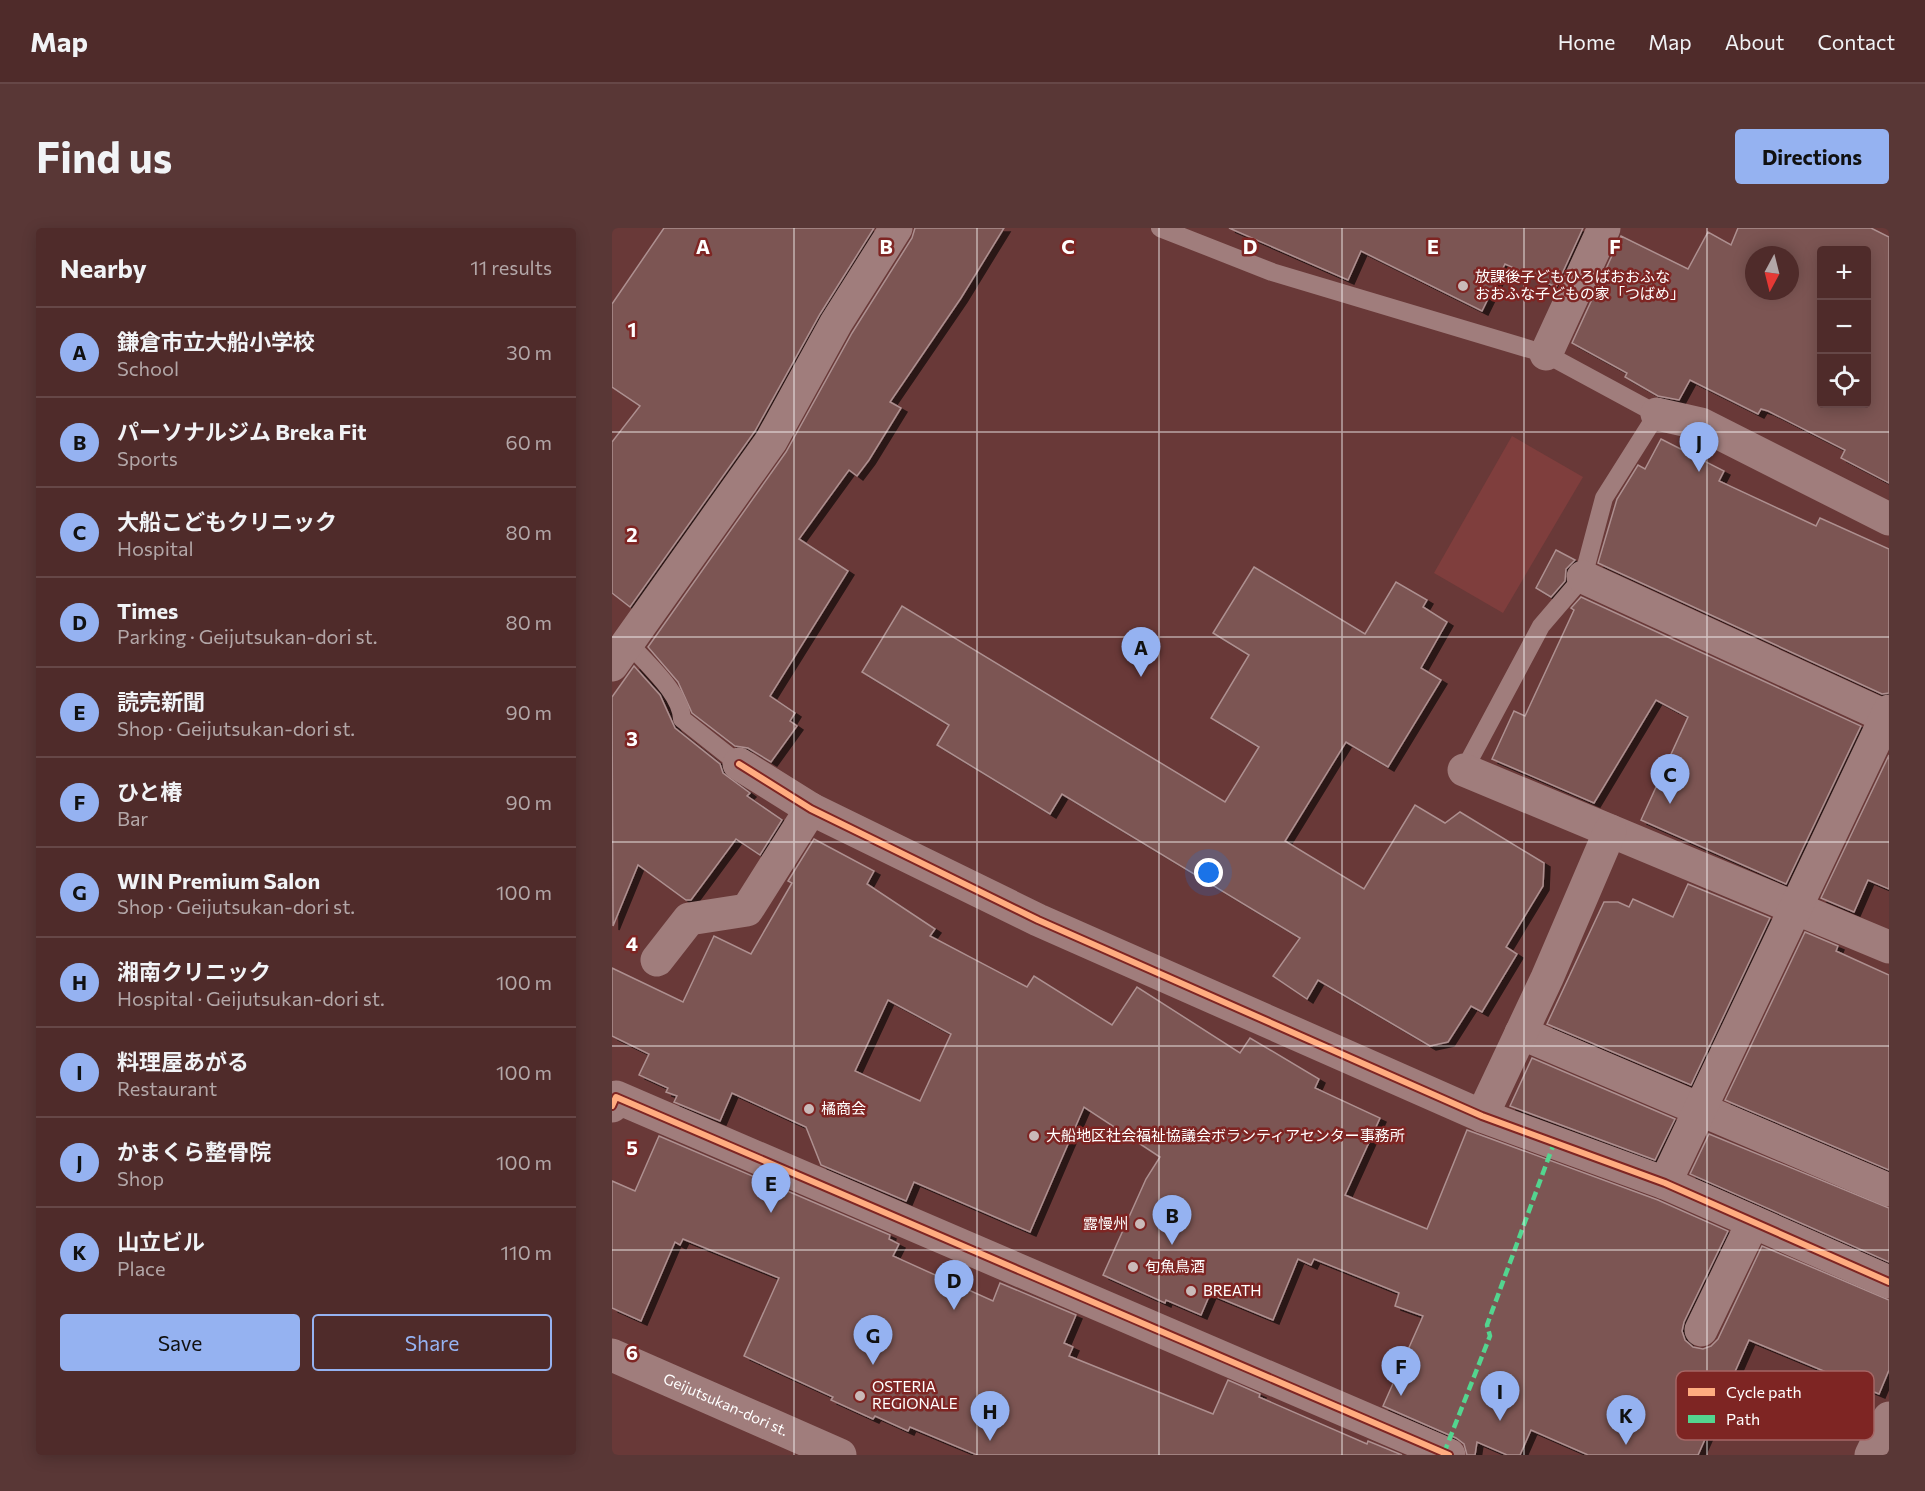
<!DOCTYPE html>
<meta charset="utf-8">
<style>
body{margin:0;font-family:Commissioner,"Noto Sans JP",sans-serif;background:#593736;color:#f1f3f6}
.controls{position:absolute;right:18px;top:18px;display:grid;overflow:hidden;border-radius:6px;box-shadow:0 3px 15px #0003}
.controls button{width:54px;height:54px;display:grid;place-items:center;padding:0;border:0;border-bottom:2px solid #664747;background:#4f2b2a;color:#f1f3f6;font:30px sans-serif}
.compass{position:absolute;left:1133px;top:18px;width:54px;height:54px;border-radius:50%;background:#4f2b2a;box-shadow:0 3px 15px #0003;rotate:187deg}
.you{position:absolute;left:597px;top:645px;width:21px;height:21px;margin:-15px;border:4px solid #fff;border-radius:50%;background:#1a73e8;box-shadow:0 0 0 9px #1a73e833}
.badge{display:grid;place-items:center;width:39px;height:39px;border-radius:50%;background:#95b2f1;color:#111;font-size:20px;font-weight:700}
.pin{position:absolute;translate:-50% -50px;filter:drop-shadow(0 2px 3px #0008)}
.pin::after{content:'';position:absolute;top:32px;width:21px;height:18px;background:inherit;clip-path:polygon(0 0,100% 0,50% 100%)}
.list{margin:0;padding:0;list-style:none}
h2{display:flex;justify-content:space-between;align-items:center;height:78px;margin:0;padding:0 24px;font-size:26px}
h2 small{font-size:20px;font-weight:400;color:#b3a7a8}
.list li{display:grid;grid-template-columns:39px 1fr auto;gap:18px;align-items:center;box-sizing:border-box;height:90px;padding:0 24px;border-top:2px solid #664747}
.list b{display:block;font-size:22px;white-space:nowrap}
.list p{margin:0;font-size:20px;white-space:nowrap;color:#b3a7a8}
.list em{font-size:20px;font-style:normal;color:#b3a7a8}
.actions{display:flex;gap:12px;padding:18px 24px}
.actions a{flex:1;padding:14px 0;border:2px solid #95b2f1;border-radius:6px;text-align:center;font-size:21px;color:#95b2f1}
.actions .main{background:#95b2f1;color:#111}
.icon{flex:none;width:33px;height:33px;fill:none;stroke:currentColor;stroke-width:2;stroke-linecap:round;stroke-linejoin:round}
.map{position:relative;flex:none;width:1277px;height:1227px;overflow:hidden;border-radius:6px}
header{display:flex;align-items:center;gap:36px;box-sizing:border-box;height:84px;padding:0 30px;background:#4f2b2a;border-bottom:2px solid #664747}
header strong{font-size:28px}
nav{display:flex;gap:33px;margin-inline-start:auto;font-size:21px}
.intro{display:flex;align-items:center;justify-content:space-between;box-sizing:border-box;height:144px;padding:0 36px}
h1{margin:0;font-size:42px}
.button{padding:15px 27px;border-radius:6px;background:#95b2f1;color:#111;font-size:21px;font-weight:700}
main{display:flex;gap:36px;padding:0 36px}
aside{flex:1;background:#4f2b2a;border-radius:6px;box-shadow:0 3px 15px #0003}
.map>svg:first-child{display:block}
</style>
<header>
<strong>Map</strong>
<nav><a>Home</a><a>Map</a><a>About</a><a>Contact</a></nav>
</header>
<div class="intro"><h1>Find us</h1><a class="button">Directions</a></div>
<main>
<aside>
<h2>Nearby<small>11 results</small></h2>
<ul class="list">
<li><span class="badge">A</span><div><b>鎌倉市立大船小学校</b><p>School</p></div><em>30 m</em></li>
<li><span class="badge">B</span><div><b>パーソナルジム Breka Fit</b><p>Sports</p></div><em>60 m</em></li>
<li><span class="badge">C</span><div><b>大船こどもクリニック</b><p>Hospital</p></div><em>80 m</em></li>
<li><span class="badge">D</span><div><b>Times</b><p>Parking · Geijutsukan-dori st.</p></div><em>80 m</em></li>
<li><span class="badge">E</span><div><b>読売新聞</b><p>Shop · Geijutsukan-dori st.</p></div><em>90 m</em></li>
<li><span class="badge">F</span><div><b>ひと椿</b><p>Bar</p></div><em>90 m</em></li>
<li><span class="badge">G</span><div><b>WIN Premium Salon</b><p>Shop · Geijutsukan-dori st.</p></div><em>100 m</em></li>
<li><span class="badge">H</span><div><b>湘南クリニック</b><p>Hospital · Geijutsukan-dori st.</p></div><em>100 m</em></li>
<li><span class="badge">I</span><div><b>料理屋あがる</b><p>Restaurant</p></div><em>100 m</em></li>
<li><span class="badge">J</span><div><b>かまくら整骨院</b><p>Shop</p></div><em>100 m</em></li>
<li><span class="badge">K</span><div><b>山立ビル</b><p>Place</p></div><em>110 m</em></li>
</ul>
<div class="actions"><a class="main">Save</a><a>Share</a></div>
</aside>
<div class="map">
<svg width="1277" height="1227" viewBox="0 0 1277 1227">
<defs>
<filter id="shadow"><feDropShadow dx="6" dy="4" stdDeviation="0" flood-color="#0009"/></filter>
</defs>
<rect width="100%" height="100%" fill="#693938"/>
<path fill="#7f3e3d" d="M900 208 971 249 891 385 822 345Z"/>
<g fill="#7b5453" stroke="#ae9090" stroke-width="1.5" fill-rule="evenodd" filter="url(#shadow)">
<path d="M52 0H262L208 86 143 203 18 379 0 365V214L28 178 0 159V76Z"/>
<path d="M303 0H392L349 70 278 174 289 180 257 232 245 248 237 242 187 311 236 343 158 468 183 485 178 493 185 498 159 534 136 520 123 518 80 485 66 454 36 419 174 224 240 105 300 10Z"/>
<path d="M617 0H971L944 59 893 36 870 83 749 23 736 52Z"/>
<path d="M1126 0H1259L1277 9V255L1229 230 1233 222 1156 183 1149 181 1146 186 1078 152 1067 172 1046 168 1013 149 1015 145 960 115 1009 8 1076 41 1096 4 1119 17ZM1209 22H1254V176H1209ZM1142 27H1178V63H1142Z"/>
<path d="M1049 211 1112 243 1107 253 1204 298 1208 290 1277 321V465L1270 466 986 335 1005 271 1026 237 1033 241Z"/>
<path d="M944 322 963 332 954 341 953 353 939 369 924 360Z"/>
<path d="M642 339 753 406 784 354 815 372 811 379 835 394 809 440 829 452 776 539 734 514 673 613 752 661 803 577 833 595 848 584 932 635 931 658 894 719 905 726 870 784 859 778 836 814 818 818 706 752 695 771 661 748 688 710 450 566 438 586 325 517 337 497 250 444 290 378 613 574 647 519 599 490 637 427 601 405Z"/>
<path d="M969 369 1249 498 1174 656 1029 592 1076 489 1044 472 982 575 880 531 902 483 913 488 962 382 959 380Z"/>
<path d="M22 438 48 467 63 500 108 536 111 545 138 565 135 568 170 592 148 627 124 611 79 672H74L26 637 1 698 0 469Z"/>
<path d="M1277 527V661L1256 652 1242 684 1209 670Z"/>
<path d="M202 611 262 643 255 656 323 701 318 708 415 759 422 748 500 797 525 759 628 825 638 810 707 851 703 860 768 890 733 967 815 1001 855 902 1046 972 1116 1003 1072 1094 1070 1103 1073 1112 1081 1119 1091 1121 1099 1118 1106 1111 1150 1018 1277 1072V1142L1267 1166 1137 1112 1086 1227H976L919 1202 908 1227H895L865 1214 863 1227H855L852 1216 844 1210 771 1178 811 1088 783 1078 787 1065 702 1031 699 1037 686 1031 661 1092 598 1066 589 1087 554 1072 553 1075 491 1047 534 951 548 929 472 879 418 1004 302 954 294 973 209 937 194 899 120 865 108 893 62 874 65 868 54 864 56 860 27 847 37 826 0 808V740L71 774 102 708 139 726 180 655 176 653ZM276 772 339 806 308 873 243 843Z"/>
<path d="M1076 656 1158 690 1079 857 935 796 992 674H1006L1017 679 1021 671 1061 689Z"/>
<path d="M1193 704 1226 718 1224 723 1277 747V942L1113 872Z"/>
<path d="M920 830 1063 891 1043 932 898 878Z"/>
<path d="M1097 906 1277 980V1034L1078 946Z"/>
<path d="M47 908 278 1007 277 1011 287 1016 281 1028 381 1073 388 1055 464 1087 452 1115 461 1119 457 1128 601 1186 616 1152 648 1166 647 1169 755 1216 756 1213 790 1227H365L298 1199 296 1203 263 1188 261 1191 219 1172 221 1169 132 1128 167 1050 71 1011 68 1017 63 1014 29 1093 0 1080V953L23 963Z"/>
</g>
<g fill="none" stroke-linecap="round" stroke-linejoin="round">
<g stroke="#a07d7c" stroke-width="18">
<path d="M548 0 660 44 934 126 1045 186 992 270 971 349 929 398 852 542"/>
<path d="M15 413C33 435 69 464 70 491L127 536"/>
</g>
<g stroke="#a07d7c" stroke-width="33">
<path d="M934 126 992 0"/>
<path d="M1045 186 1089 196 1277 291"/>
<path d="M971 349 1277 490"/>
<path d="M0 437 159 213 224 95 284 0"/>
<path d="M127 536 199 581 426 692 870 888 1053 955 1277 1054"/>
<path d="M852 542 1277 719"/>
<path d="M45 732 77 691 135 682 199 581"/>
<path d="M909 805 1277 962"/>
<path d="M0 878 4 869 837 1227"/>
<path d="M870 888 935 750 998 603"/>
<path d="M1053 955 1277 483"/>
<path d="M1089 1102 1141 994"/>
<path d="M1259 1227 1277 1190"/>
</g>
<path stroke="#a07d7c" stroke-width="33" id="s1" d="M0 1127 228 1227"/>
<path stroke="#53d58f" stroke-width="4.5" stroke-dasharray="9 4.5" stroke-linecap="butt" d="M832 1225 878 1108 875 1097 942 915"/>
<defs>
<g id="cycleway">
<path d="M127 536 199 581 426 692 870 888 1053 955 1277 1054"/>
<path d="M0 878 4 869 837 1227"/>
</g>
</defs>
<use href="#cycleway" stroke="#7e2523" stroke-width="10"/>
<use href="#cycleway" stroke="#ffac80" stroke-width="6"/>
</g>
<path fill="none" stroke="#fff" stroke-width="1.5" stroke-opacity="0.55" d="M182 0V1227M365 0V1227M547 0V1227M730 0V1227M912 0V1227M1095 0V1227M0 204H1277M0 409H1277M0 614H1277M0 818H1277M0 1022H1277"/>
<g fill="#cabab9" stroke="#7e2523" stroke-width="2">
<circle cx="851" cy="58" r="6"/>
<circle cx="197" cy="881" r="6"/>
<circle cx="422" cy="908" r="6"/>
<circle cx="528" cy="996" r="6"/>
<circle cx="521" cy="1039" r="6"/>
<circle cx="579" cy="1063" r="6"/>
<circle cx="248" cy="1168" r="6"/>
</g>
<g text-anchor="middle" stroke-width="5" stroke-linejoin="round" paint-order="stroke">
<g font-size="15" fill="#fff" stroke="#7e2523" text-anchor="start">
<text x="863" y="54">放課後子どもひろばおおふな<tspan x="863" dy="17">おおふな子どもの家「つばめ」</tspan></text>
<text x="209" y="886">橘商会</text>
<text x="434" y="913">大船地区社会福祉協議会ボランティアセンター事務所</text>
<text x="516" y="1001" text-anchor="end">露慢州</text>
<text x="533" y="1044">旬魚鳥酒</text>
<text x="591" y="1068">BREATH</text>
<text x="260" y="1164">OSTERIA<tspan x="260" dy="17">REGIONALE</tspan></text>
</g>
<g font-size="15" fill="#fff" stroke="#7e2523">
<text dy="5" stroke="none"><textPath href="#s1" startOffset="124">Geijutsukan-dori st.</textPath></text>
</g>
</g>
<rect x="1064" y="1143" width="198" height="69" rx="9" fill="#7e2523" stroke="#a56665" stroke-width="1.5"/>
<rect x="1076" y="1160" width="27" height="8" fill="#ffac80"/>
<rect x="1076" y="1187" width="27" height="8" fill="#53d58f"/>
<g font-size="16" fill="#fff">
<text x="1114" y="1170">Cycle path</text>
<text x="1114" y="1197">Path</text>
</g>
<g font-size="20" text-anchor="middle" font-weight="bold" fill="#fff" stroke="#7e2523" stroke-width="5" stroke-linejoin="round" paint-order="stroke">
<text x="91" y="26">A</text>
<text x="274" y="26">B</text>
<text x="456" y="26">C</text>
<text x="638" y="26">D</text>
<text x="821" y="26">E</text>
<text x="1003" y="26">F</text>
<text x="20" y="109">1</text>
<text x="20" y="314">2</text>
<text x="20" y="518">3</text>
<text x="20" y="723">4</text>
<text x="20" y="927">5</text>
<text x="20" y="1132">6</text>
</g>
</svg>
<div class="controls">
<button>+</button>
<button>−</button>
<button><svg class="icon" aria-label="locate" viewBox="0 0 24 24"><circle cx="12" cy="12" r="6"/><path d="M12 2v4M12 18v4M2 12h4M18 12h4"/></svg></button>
</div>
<svg class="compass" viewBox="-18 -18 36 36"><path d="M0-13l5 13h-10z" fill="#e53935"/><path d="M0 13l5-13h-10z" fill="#b3a7a8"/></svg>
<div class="you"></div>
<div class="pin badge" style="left:529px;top:449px">A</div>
<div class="pin badge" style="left:560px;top:1017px">B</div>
<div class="pin badge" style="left:1058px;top:576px">C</div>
<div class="pin badge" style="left:342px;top:1082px">D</div>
<div class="pin badge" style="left:159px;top:985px">E</div>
<div class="pin badge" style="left:789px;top:1168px">F</div>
<div class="pin badge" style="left:261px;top:1137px">G</div>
<div class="pin badge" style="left:378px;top:1213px">H</div>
<div class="pin badge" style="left:888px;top:1193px">I</div>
<div class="pin badge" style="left:1087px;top:244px">J</div>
<div class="pin badge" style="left:1014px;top:1217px">K</div>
</div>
</main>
